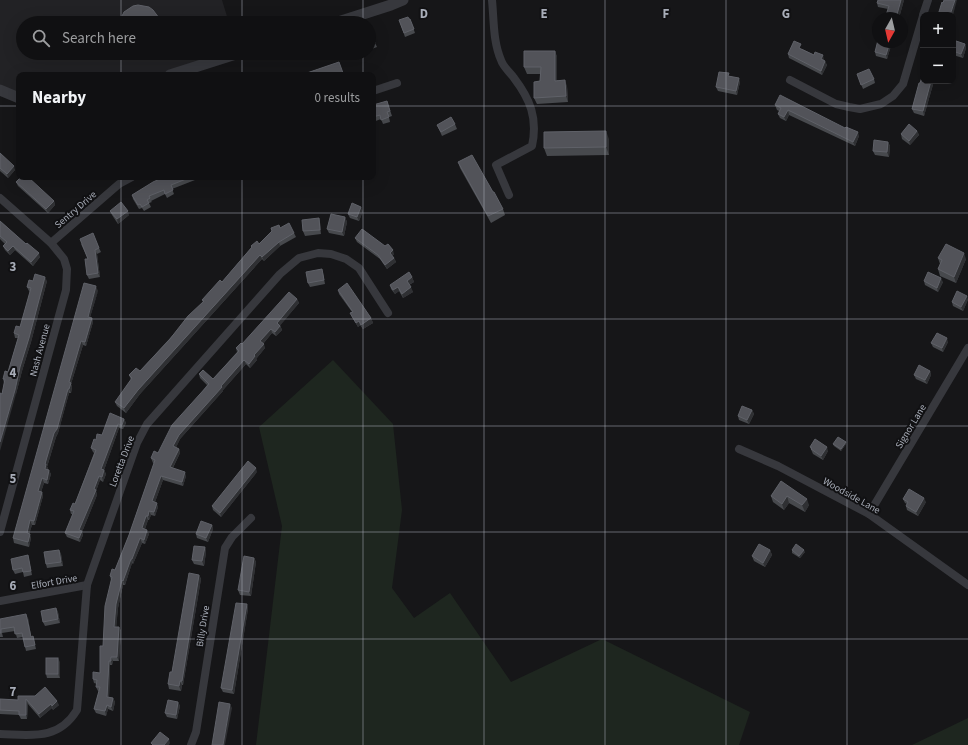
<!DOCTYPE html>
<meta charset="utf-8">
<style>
body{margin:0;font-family:"Source Sans 3",sans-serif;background:#19191b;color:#f1f3f6}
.controls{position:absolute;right:12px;top:12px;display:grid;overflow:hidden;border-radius:8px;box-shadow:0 4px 16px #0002}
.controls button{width:36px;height:36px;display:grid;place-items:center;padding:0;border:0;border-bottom:1px solid #303032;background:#101012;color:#f1f3f6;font:20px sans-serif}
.compass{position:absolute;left:872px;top:12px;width:36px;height:36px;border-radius:50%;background:#101012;box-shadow:0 4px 16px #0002;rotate:188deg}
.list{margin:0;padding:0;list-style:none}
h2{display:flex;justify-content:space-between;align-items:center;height:52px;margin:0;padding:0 16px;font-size:17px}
h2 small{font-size:13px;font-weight:400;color:#9c9d9f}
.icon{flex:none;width:22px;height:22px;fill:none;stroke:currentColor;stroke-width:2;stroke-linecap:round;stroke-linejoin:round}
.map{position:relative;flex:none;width:968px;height:745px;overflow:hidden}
.search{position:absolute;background:#101012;box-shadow:0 4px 16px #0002;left:16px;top:16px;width:360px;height:44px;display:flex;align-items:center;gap:10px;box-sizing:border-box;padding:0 14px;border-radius:22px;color:#9c9d9f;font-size:15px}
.panel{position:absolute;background:#101012;box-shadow:0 4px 16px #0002;left:16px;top:72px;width:360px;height:108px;border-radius:8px}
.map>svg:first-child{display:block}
</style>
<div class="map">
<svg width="968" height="745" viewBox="0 0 968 745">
<rect width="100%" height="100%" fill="#161618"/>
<path fill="#222225" d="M0 0H222L229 23H23V53H238L164 75H19V98L0 90Z"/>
<g fill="#1e261f">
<path d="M333 360 393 424 402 510 392 588 414 618 450 593 511 682 602 639 750 712 739 745H256L282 526 259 427Z"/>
<path d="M968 718V745H912Z"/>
</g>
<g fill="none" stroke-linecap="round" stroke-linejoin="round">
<g stroke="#37383d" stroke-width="8">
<path d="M492 0C494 20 493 42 501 60 503 67 510 72 514 78 530 99 538 118 532 146L496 165 509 195"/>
<path d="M923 15 928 0"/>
<path d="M790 80 836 104 849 107 860 109 881 104 893 96 903 84 923 16"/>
<path d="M373 91 397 83"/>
<path d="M0 198 51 243 64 259 67 269 66 290 0 532"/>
<path d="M51 243 119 184 132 177"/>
<path d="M739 449 778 466 869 514 968 585"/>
<path d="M869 514 968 348"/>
<path d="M0 601 87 585"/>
<path d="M0 734C31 735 58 741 77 710L87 585 137 443 147 424 155 415 280 274 299 258 318 253 331 254 346 259 359 268 388 313"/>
<path d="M191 745 196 732 225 548 232 537 251 518"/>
</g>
<g stroke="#37383d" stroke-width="11">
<path d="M335 23 391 5 403 0"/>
<path d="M170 75 239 53"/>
<path d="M0 90 19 98"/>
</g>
</g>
<g fill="#47494d">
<path d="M904 0 899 18H885L888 9 878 7 877 3Z"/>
<path d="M409 19H410L415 33 405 37 399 20Z"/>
<path d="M953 30 955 34 953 40 965 44 966 48 963 58 953 55Z"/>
<path d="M369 31 377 47 369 50Z"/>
<path d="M878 42H892L887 59 876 56 875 52Z"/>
<path d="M802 49 824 60 827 65 822 75 789 58 788 54Z"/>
<path d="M555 51 557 57V80L567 86 568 102 537 104 534 98 540 81V74H527L524 67Z"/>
<path d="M339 62 343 75H301Z"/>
<path d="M857 74 874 79 875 83 863 89Z"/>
<path d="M730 76 740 82 737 95 718 91 716 87Z"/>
<path d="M923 81H934L924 116 914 113 912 109 920 83Z"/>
<path d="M387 101 392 116 389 117 390 122 383 124 381 119 373 122V105Z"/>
<path d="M775 105 859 136 855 146 789 115 786 121 780 118 778 114 779 111 777 110Z"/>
<path d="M455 124 457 129 442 136 437 125Z"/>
<path d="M917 131 919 135 910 145 902 139 901 134Z"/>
<path d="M609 139V155L547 156 544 148Z"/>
<path d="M888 142 890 146 889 157 875 155 873 151Z"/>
<path d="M0 153 15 170 8 178 0 171Z"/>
<path d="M458 162 503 209 505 215 491 223 460 168Z"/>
<path d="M164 177H206L195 180 172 189 174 194 167 198 165 194 151 201 152 202 149 203 151 207 144 211 142 208 139 209 133 199 132 195Z"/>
<path d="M210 177H218L210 179Z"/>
<path d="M16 182 54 201 55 205 48 213 18 186Z"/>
<path d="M110 211 129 215 118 224 112 215Z"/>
<path d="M363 211 359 221 350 218 348 214Z"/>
<path d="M345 217 347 222 344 236 329 233 327 229Z"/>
<path d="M319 218 320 222 321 234 305 236 303 231Z"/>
<path d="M0 221 40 257 33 266 15 250 10 255 5 250 3 246 5 244 0 239Z"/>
<path d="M271 228H280L294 233 296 237 280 246 264 261 262 259 140 394 126 413 117 406 115 402 131 380 129 375 140 371 203 302 202 300 222 282 252 247 251 246 259 244 272 231Z"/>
<path d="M355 238 394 254 392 256 394 258 396 262 387 269 380 259 357 242Z"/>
<path d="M81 244 99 248 101 252 97 254 100 277 89 279 87 275 88 259Z"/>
<path d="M938 258 966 259 956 283 940 276 938 269 940 264Z"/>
<path d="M323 273 325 284 310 287 308 283Z"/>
<path d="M412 277 414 282 409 285 413 292 403 298 399 291 395 294 391 289 390 285Z"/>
<path d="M33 281H47L31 342 22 371 16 394H2L4 383 3 379 8 372 18 338H15L14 333 20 327 30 292 29 291 27 287Z"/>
<path d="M924 281 943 282 938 292 925 285Z"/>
<path d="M338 290 371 318 373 323 363 329 360 325 358 327 352 317 350 313 352 312 339 294Z"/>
<path d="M98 291 90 317 92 318 93 322 86 346 83 345 71 384 72 387 71 393H69L58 433 56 437 47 467 48 468V470L51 474 48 484 44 483 41 492H42L43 496 35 525H32L29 534 31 538 29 547 14 543 13 538Z"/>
<path d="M297 299 299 303 280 325 282 330 276 336 272 333 263 344 265 348 256 359 257 360 250 368 246 364 223 390V391L180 439 176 447 179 449 180 453 173 468 186 476 183 486 163 480 155 502 158 507 155 516 151 515 149 520H148L145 529 149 534 145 544 142 543 133 564 132 563 125 585H123L118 608 116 627H119L121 631 119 661H113L112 665H110L109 697 113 698 115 702 113 711 108 709 106 716 96 713 94 709 99 691H98L96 687 97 684 94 683 93 679 100 673 111 580 110 576 115 570 129 535 154 463H153L151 458 158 453 207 385 200 378 199 374 213 379 237 352 236 348 242 344Z"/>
<path d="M968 299 963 311 953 306 952 302Z"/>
<path d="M948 342 943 352 933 347 931 343Z"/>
<path d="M930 371 931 375 927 384 916 379 914 375Z"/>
<path d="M752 410 754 414 749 424 739 420 738 416Z"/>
<path d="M124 419 126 423 123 429 119 428 104 470 106 474 103 482 100 480 96 491 97 495 82 532 83 535 80 542 67 537 65 533 73 514H71L70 510 75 504 94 453 93 452 91 448 96 440Z"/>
<path d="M846 442V444L841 451 834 446 833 444Z"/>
<path d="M810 447 828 451 823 460 813 454Z"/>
<path d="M257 472 221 517 213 510 212 506Z"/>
<path d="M781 481 809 505 805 512 789 503 784 510 773 502 771 496Z"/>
<path d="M903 499 926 502 918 516 907 510 906 506 907 504 905 503Z"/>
<path d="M212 525 213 529 208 542 197 538 196 534Z"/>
<path d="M205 547 206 552 204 566 194 564 192 560Z"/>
<path d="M59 550 61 554 63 566 47 568 46 564Z"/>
<path d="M770 550 772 555 765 567 754 561 752 556Z"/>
<path d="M792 550 805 552 800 558 792 553Z"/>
<path d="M28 555 32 575 24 577 23 572 15 574 13 570Z"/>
<path d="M254 558 256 562 251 596 240 595 238 590Z"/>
<path d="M199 575 201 579 183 685H182L181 691 169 689 168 684 172 672Z"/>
<path d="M247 604 248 609 234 694 223 692 221 688Z"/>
<path d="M56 608 58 612 60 623 45 626 43 622Z"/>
<path d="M28 618 31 636H33L36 649 26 651 23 637 17 638 15 631 2 633 3 637H0V619Z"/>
<path d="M60 662V678H47L46 674Z"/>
<path d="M18 696 59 705 53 710 52 708 40 718 28 704 27 719H21L19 715 0 714V699L18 700Z"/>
<path d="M178 702 180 706 177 719 167 717 165 713Z"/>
</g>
<g fill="#2f3033">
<path d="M901 0H904L899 18H896Z"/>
<path d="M955 0H957L953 15H950Z"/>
<path d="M953 30 955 34 953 41Z"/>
<path d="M890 42H892L887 59 886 55Z"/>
<path d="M965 44 966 48 963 58 961 54Z"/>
<path d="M555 51 557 57V87L555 81Z"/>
<path d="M823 55 824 60 823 63 821 59Z"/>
<path d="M825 61 827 65 822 75 821 71Z"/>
<path d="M739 78 740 82 737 95 736 91Z"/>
<path d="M565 80 567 86 568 102 566 96Z"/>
<path d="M931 81H934L924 116 923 111Z"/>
<path d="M788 110 789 115 786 121 784 117Z"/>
<path d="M606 131 609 139V155L606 147Z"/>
<path d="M917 131 919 135 910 145 909 141Z"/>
<path d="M858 132 859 136 855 146 853 142Z"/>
<path d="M888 142 890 146 889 157 887 152Z"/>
<path d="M14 166 15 170 8 178 7 174Z"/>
<path d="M54 201 55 205 48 213 46 209Z"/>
<path d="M361 207 363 211 359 221 357 217Z"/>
<path d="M128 211 129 215 118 224 117 219Z"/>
<path d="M345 217 347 222 344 236 342 232Z"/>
<path d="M319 218 320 222 321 234 320 230Z"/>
<path d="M279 242 280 246 264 261 262 257Z"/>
<path d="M13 246 15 250 10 255 8 251Z"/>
<path d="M95 250 97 254 100 277 98 273Z"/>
<path d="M393 250 394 254 391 257 390 253Z"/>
<path d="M39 253 40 257 33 266 31 262Z"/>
<path d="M964 253 966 259 956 283 954 277Z"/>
<path d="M260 255 262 259 140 394 126 413 124 408 138 390Z"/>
<path d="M394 258 396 262 387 269 385 265Z"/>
<path d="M45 277 47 281 31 342 22 371 16 394 0 451V442L20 367Z"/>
<path d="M412 277 414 282 408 285 407 281Z"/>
<path d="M941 278 943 282 938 292 937 288Z"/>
<path d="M96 286 98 291 89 321 88 317Z"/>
<path d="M398 287 399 291 395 294 393 290Z"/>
<path d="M411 287 413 292 403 298 402 294Z"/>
<path d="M967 296 968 300 963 311 961 307Z"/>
<path d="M297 299 299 303 279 327 277 323Z"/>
<path d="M92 318 93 322 86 346 85 342Z"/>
<path d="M371 318 373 323 363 329 361 325Z"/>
<path d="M359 321 360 325 358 327 356 323Z"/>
<path d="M280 326 282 330 276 336 275 332Z"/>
<path d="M271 329 272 333 262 345 260 341Z"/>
<path d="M947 338 948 342 943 352 942 348Z"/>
<path d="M81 341 83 345 71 384 72 387 71 393 69 389V382Z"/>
<path d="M264 344 265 348 256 359 257 360 250 368 249 364 254 355Z"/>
<path d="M244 360 246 364 223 390V391L180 439 175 450 173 446 179 435Z"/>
<path d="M930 371 931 375 927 384 925 380Z"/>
<path d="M68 389 69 393 58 433 56 437 47 467 48 468 47 473 45 469V464Z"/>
<path d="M752 410 754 414 749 424 747 420Z"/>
<path d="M124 419 126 423 123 429 122 425Z"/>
<path d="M118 424 119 428 103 473 101 469Z"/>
<path d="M846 442V444L841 451V449Z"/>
<path d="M827 447 828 451 823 460 821 456Z"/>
<path d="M179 449 180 453 171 471 170 467Z"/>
<path d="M256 468 257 472 221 517 220 513Z"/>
<path d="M49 470 51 474 48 484 47 480Z"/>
<path d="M104 470 106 474 103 482 102 477Z"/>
<path d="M185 472 186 476 183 486 182 482Z"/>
<path d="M99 476 100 480 96 491 97 495 82 532 83 535 80 542 79 538V530Z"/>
<path d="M161 476 163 480 154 505 152 501Z"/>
<path d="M42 478 44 483 40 495 38 491Z"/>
<path d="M42 492 43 496 35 525 34 521Z"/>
<path d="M787 496 789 503 784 510 782 504Z"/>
<path d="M924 498 926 502 918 516 916 512Z"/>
<path d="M807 499 809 505 805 512 802 505Z"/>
<path d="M157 503 158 507 155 516 154 512Z"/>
<path d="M149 511 151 515 149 520 148 516Z"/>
<path d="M146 516 148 520 144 532 142 528Z"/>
<path d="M30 520 32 525 28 538 27 533Z"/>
<path d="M212 525 213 529 208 542 206 538Z"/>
<path d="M147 530 149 534 145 544 144 540Z"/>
<path d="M30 534 31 538 29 547 28 542Z"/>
<path d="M140 538 142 543 133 564 132 559Z"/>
<path d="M205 547 206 552 204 566 202 561Z"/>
<path d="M59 550 61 554 63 566 61 562Z"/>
<path d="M770 550 772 555 765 567 763 563Z"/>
<path d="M804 550 805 552 800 558 799 556Z"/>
<path d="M254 558 256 562 251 596 249 592Z"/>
<path d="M131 559 132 563 125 585 123 581Z"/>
<path d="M199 575 201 579 183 685 182 681Z"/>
<path d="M122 580 123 585 118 608 116 631 114 627 116 604Z"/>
<path d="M247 604 248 609 234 694 232 690Z"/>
<path d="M56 608 58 612 60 623 58 619Z"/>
<path d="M26 614 28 618 32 641 31 637Z"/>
<path d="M119 627 121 631 119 661 117 657Z"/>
<path d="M111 657 113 661 112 665 111 661Z"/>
<path d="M58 658 60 662V678L58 674Z"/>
<path d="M109 661 110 665 109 701 107 697Z"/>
<path d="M180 681 182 685 181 691 179 686Z"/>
<path d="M113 698 115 702 113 711 111 707Z"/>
<path d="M26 699 28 704 27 719 26 715Z"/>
<path d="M57 701 59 705 53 710 52 706Z"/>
<path d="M178 702 180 706 177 719 176 715Z"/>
<path d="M51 704 52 708 40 718 39 714Z"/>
<path d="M230 704 232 708 225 745H223Z"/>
<path d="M107 705 108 709 106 716 105 711Z"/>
<path d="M169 739 170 743 169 745H164Z"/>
</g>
<g fill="#525359" stroke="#5f6168">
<path d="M878 0H901L896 18H885L889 6 877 3Z"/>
<path d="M944 0H955L950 15H938L942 2 943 3Z"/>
<path d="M138 5 149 7 153 10 159 18 160 23H120L122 16 124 12 133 6Z"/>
<path d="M408 17 409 19H410L414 29 404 33 399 20Z"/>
<path d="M369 31 375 43 369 46Z"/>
<path d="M878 40V42H890L886 55 875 52Z"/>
<path d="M953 40 965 44 961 54 953 51Z"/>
<path d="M794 41 801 44 799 48 814 55 815 52 823 55 821 59 825 61 821 71 788 54Z"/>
<path d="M524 51H555V81L565 80 566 96 534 98V82L540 81 541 67H524Z"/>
<path d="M339 62 343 73 336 75H301Z"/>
<path d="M869 69 874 79 861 85 857 74Z"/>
<path d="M719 72 729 73 728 76 739 78 736 91 716 87Z"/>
<path d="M923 74V81H931L923 111 912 109 919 83H920Z"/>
<path d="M780 95 845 128 846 127 858 132 853 142 788 110 784 117 778 114 781 108 775 105Z"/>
<path d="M387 101 390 111 387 112 389 117 381 120 380 115 373 117V105Z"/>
<path d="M451 117 455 124 441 132 437 125Z"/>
<path d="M909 124 917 131 909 141 901 134Z"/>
<path d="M606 131V147L544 148V132Z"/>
<path d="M874 140 888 142 887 152 873 151Z"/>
<path d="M0 153 14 166 7 174 0 168Z"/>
<path d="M472 155 493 192H494L503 209 488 216 458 162Z"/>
<path d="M21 177H28L54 201 46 209 16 182Z"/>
<path d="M164 177H191L171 185 173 190 165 194 164 190 149 196 150 198 147 200 149 203 142 207 140 204 138 205 132 195 153 182Z"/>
<path d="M121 202 128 211 117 219 110 211Z"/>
<path d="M352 203 361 207 357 217 348 214Z"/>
<path d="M331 214 345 217 342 232 327 229Z"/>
<path d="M319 218 320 230 303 231 302 220Z"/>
<path d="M0 221 26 244 27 243 39 253 31 262 13 246 8 251 3 246 7 242 0 236Z"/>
<path d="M289 223 294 233 279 242 262 257 260 255 138 390 124 408 115 402 132 378 129 375 136 368 140 371 170 339 188 316 204 301 202 300 220 280 222 282 252 247 251 246 257 241 259 244 272 231 271 228 279 225 280 228Z"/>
<path d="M362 229 385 246 388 244 393 250 390 253 394 258 385 265 378 255 355 238Z"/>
<path d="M93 233 99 248 95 250 98 273 87 275 85 259H88L80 239Z"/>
<path d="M946 244 964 253 954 277 938 269 942 260 938 258Z"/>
<path d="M322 269 324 280 308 283 306 272Z"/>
<path d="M409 272 412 277 407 281 411 287 402 294 398 287 393 290 390 285Z"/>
<path d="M928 272 941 278 937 288 924 281Z"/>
<path d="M35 274 45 277 29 338 20 367 15 390 0 442V393L2 394 5 379H3L5 371 8 372 19 335 14 333 16 326 20 327 31 288 27 287 29 280 33 281Z"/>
<path d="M84 283 96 286 88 317 92 318 85 342 81 341 69 382 71 383 69 389H68L57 429 54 433 45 464H46L45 469 49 470 47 480 42 478 38 491 42 492 34 521 30 520 27 533 30 534 28 542 13 538Z"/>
<path d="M347 283 371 318 361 325 359 321 356 323 350 313 353 312 338 290Z"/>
<path d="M957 291 967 296 961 307 952 302Z"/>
<path d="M289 292 297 299 277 323 280 326 275 332 271 329 260 341 264 344 254 355 255 356 249 364 244 360 221 386 222 387 179 435 173 446 179 449 170 467 185 472 182 482 161 476 152 501 157 503 154 512 149 511 148 516H146L142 528 147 530 144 540 140 538 132 559H131L123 581 122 580 116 604 114 627H119L117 657H111V661H109L107 697 113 698 111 707 107 705 105 711 94 709 100 687H96L97 680 93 679V672L100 673V646H103L105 606 112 577 110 576 112 569 115 570 129 535 155 460 151 458 154 451 158 453 172 425 209 384 199 374 203 370 213 379 239 351 236 348 241 343 242 344Z"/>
<path d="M937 333 947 338 942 348 931 343Z"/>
<path d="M919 365 930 371 925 380 914 375Z"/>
<path d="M742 406 752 410 747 420 738 416Z"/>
<path d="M110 413 124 419 122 425 118 424 101 469 104 470 102 477 99 476 94 489 96 490 79 530 82 531 79 538 65 533 74 511 70 510 73 503 75 504 96 450 91 448 94 439 96 440 97 434 102 435Z"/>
<path d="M838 437 846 442 841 449 833 444Z"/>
<path d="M815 439 827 447 821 456 811 449 812 448 810 447Z"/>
<path d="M248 461 256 468 220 513 212 506Z"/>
<path d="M781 481 807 499 802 505 787 496 782 504 771 496Z"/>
<path d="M909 489 924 498 916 512 906 506 908 502 903 499Z"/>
<path d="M201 521 212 525 206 538 196 534Z"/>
<path d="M759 544 770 550 763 563 752 556Z"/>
<path d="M796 544 804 550 799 556 792 550Z"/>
<path d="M194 546 205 547 202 561 192 560Z"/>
<path d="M59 550 61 562 46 564 44 552Z"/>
<path d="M28 555 31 571 23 572 22 568 13 570 11 559Z"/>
<path d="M244 556 254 558 249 592 238 590Z"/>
<path d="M189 573 199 575 182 681H180L179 686 168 684 170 672H172Z"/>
<path d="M236 603 247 604 232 690 221 688Z"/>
<path d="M56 608 58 619 43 622 41 611Z"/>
<path d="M26 614 31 637 33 636 35 645 25 647 22 633 15 634 14 627 1 629V633H0V619Z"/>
<rect x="46" y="658" width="12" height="16"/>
<path d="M45 687 57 701 52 706 51 704 39 714 26 699V715H19V711L0 710V699L18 700V696H35Z"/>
<path d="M168 700 178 702 176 715 165 713Z"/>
<path d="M219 702 230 704 223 745H212Z"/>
<path d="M160 732 169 739 164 745H153L151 743Z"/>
</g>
<path fill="none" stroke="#a8adb8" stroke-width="1" stroke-opacity="0.55" d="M121 0V23M242 0V23M363 0V23M484 0V745M605 0V745M726 0V745M847 0V745M121 53V75M242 53V75M363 53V75M0 106H19M373 106H968M121 177V745M242 177V745M363 177V745M0 213H968M0 319H968M0 426H968M0 532H968M0 639H968"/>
<g text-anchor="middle" stroke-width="4" stroke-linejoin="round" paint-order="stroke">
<g font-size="10" fill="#a8adb8" stroke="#111113">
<text transform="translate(75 209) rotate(-41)" y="4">Sentry Drive</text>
<text transform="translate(39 350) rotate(-75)" y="4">Nash Avenue</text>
<text transform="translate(910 426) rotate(-59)" y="4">Signor Lane</text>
<text transform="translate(121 461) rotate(-69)" y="4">Loretta Drive</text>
<text transform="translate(852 495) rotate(29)" y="4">Woodside Lane</text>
<text transform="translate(54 581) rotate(-10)" y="4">Elfort Drive</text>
<text transform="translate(202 626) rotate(-81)" y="4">Billy Drive</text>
</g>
</g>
<g font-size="13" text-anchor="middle" font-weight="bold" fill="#a8adb8" stroke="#111113" stroke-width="4" stroke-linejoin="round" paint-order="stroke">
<text x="424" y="18">D</text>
<text x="544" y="18">E</text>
<text x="666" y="18">F</text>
<text x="786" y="18">G</text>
<text x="13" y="271">3</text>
<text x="13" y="377">4</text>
<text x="13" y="483">5</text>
<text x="13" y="590">6</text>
<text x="13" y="696">7</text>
</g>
</svg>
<div class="controls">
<button>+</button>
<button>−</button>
</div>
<svg class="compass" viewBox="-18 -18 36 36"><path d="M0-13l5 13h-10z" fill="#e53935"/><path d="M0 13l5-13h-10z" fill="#9c9d9f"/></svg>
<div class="search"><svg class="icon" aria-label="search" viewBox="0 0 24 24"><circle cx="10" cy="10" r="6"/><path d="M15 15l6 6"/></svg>Search here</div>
<section class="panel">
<h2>Nearby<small>0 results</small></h2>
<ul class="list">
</ul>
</section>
</div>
